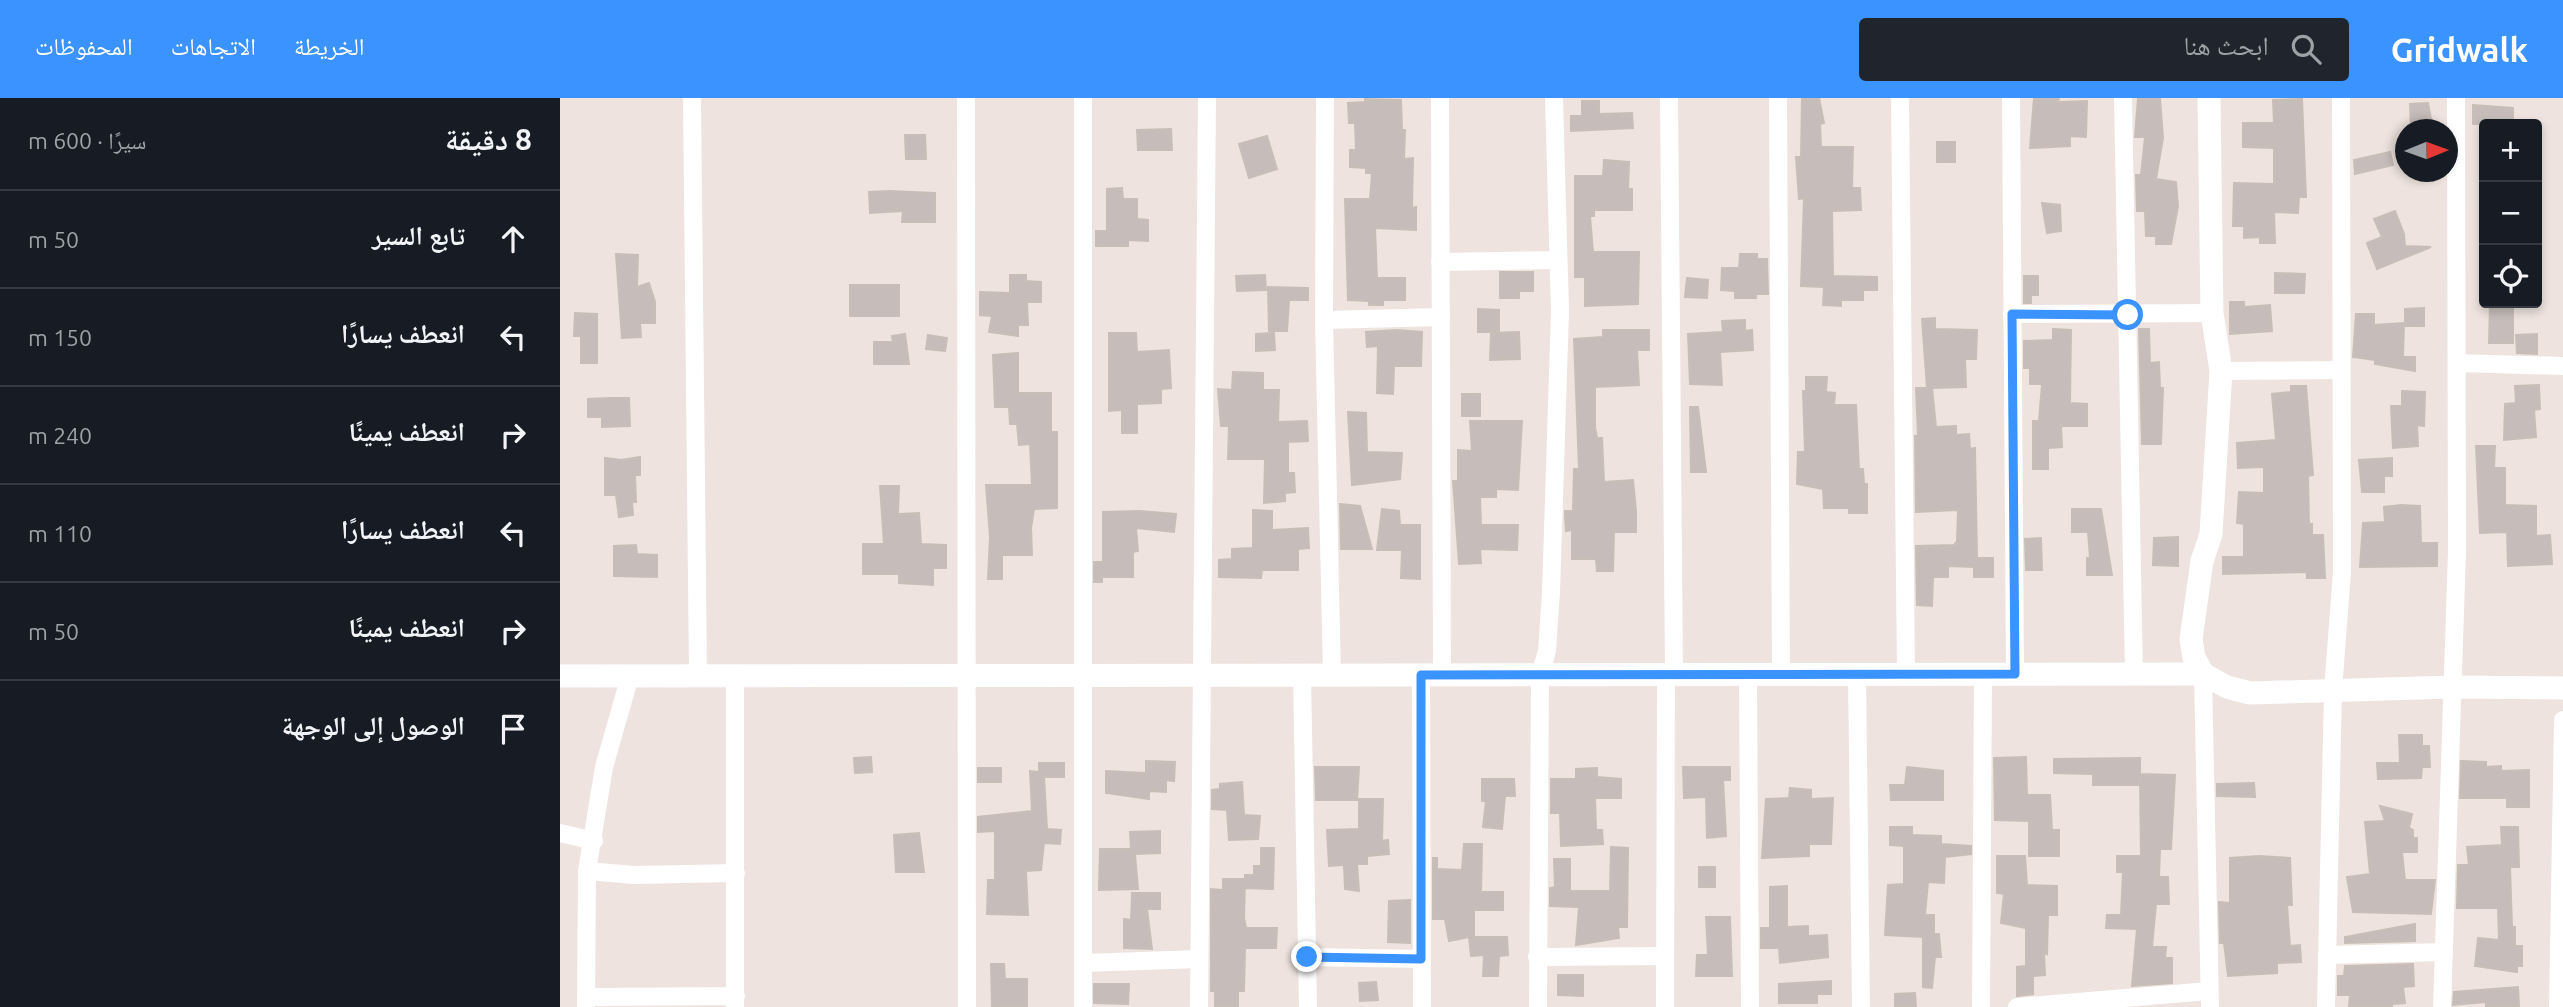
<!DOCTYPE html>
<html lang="ar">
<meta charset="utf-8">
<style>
body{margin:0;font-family:Ubuntu,"Noto Naskh Arabic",sans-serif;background:#20242c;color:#f1f3f6;direction:rtl}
.controls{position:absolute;right:21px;top:21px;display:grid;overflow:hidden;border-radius:7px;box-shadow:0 4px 10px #0003}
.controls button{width:63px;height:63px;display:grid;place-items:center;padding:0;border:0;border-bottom:2px solid #363941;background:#171b24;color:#f1f3f6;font:35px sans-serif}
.compass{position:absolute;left:1835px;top:21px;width:63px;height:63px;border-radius:50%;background:#171b24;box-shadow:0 4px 10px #0003;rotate:89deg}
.stop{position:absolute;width:21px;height:21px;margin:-16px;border:5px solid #3a93fe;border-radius:50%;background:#fff}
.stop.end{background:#3a93fe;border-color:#fff;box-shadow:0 2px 7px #0008}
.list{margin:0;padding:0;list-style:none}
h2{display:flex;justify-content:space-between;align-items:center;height:91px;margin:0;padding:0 28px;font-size:30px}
h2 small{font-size:23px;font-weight:400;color:#9ea1a6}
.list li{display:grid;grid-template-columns:46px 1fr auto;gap:21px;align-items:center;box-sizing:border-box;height:98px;padding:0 28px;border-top:2px solid #363941}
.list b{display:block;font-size:26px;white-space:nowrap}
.list em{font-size:23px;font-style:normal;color:#9ea1a6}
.icon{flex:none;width:38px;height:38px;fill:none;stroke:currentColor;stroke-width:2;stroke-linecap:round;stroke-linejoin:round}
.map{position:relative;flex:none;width:2003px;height:909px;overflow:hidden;direction:ltr}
header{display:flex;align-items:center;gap:42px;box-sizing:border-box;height:98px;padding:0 35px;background:#3a93fe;color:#fff}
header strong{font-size:33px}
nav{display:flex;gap:38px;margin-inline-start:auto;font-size:24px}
.search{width:490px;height:63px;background:#20242c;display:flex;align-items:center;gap:18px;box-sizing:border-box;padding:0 24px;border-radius:7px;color:#9ea1a6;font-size:26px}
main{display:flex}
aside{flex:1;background:#171b24}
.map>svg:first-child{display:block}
</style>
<header>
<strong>Gridwalk</strong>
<div class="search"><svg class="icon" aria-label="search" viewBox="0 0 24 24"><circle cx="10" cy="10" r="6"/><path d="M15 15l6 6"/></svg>ابحث هنا</div>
<nav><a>الخريطة</a><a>الاتجاهات</a><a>المحفوظات</a></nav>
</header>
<main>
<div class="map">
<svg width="2003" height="909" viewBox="0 0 2003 909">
<rect width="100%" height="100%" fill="#eee3de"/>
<g fill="#c6bdba" stroke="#c9beb7" stroke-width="2">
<path d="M1242 0H1259L1264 25 1260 26 1261 49H1293L1292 90H1300L1301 112 1272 113 1273 178 1317 179V192H1303V202H1281V208L1263 207 1264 189 1241 188 1244 100 1239 101 1236 59H1241Z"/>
<path d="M1474 0H1499L1498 4 1527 3 1526 39 1510 38V48L1470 50Z"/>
<path d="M1578 0H1600L1603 40 1596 81 1616 84 1618 108 1611 146H1596V138H1586L1585 113H1577L1576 77H1581L1585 39H1575Z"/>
<path d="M805 1 841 2 842 32H845L844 61 853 60 852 110 856 109V132L815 130 817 180H845V202H823V207H809V203L788 202 785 101H810L812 75H806V70L790 69V52H796L795 25H789L788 5 805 4Z"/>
<path d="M1742 1 1746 99H1739L1738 115 1714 114 1715 145H1700V139L1684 140V128H1673L1674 85 1714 86V50L1683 49V25H1714L1713 2Z"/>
<path d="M1022 3H1039V16L1072 15 1073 30 1011 33V18H1022Z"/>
<path d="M1868 5 1873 32H1851L1850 6Z"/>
<path d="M1913 7 1953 10V26H1913Z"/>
<path d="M611 31 612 52H578L577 32Z"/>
<path d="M345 37H365L366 61H346Z"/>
<path d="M707 38 717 71 689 80 679 46Z"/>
<rect x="1377" y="44" width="18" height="20"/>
<path d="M1830 54 1833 67 1795 76 1794 62Z"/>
<path d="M1044 62 1069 64 1068 91H1072V112H1034V118H1030L1033 154H1079L1078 206 1025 208V179H1015V78H1043Z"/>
<path d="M562 90 563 101H577V121L588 122V143L568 142V148H536V133H547V91Z"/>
<path d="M329 93 375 95V124H342L343 113 310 115 309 94Z"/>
<path d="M1482 105 1500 107 1501 133 1487 135Z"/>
<path d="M1835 113 1844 136 1845 148 1871 149 1817 171 1807 145 1822 139 1814 121Z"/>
<path d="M56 156 78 157 77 189 89 185 95 204V225H80L81 239 62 240Z"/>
<path d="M1180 156H1197V161H1207L1208 196H1196V200H1175V193L1161 192 1162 170H1179Z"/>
<path d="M940 174H973V193H959V200H940Z"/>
<path d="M1715 175 1745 176 1744 195H1715Z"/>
<path d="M450 177H466V183L481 184V204H467L468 227H458V238L429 234 432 218 420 217V194L450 195Z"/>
<path d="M705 177 706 192 677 193 676 178Z"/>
<path d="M1464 178H1478V197H1471V205H1464Z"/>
<path d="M1127 180 1148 182 1147 200 1125 199Z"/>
<rect x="290" y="187" width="49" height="31"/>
<path d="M708 189 748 190V202H729L727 233H709Z"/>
<path d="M1670 204H1684V209L1710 207 1712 233 1670 236Z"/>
<path d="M1930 205H1953V245H1929Z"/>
<path d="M1864 210V228H1845V211Z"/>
<path d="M918 211 939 212V234H918Z"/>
<path d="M15 215 37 216V265H21V238H14Z"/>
<path d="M1796 216H1814V227L1844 225 1843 259H1855V273L1815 266V262L1793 259Z"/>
<path d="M1375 220V231L1417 232 1416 261H1405L1406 289 1372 290 1376 329 1396 328V337L1409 336 1410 351 1415 350 1417 460H1433V479H1414V469L1388 468V479H1373L1372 508 1357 507 1356 448 1394 447 1397 443 1398 412 1356 414 1355 338H1358L1356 290H1367L1362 221Z"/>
<path d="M1185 222V233L1192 232 1193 252 1160 254 1162 287 1130 286 1128 236 1163 234 1162 223Z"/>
<path d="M1493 231 1511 232 1510 305 1527 306V328H1501L1502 349 1488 350V371H1473V323H1479L1482 286H1470V270H1464V243L1493 242Z"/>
<path d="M1579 231H1589L1590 265 1599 264 1600 290H1603L1601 346H1582Z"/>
<path d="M837 232 862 234 861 268H834L833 296 817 295 818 248 807 249 806 234Z"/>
<path d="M1043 232H1089V252H1077L1079 287 1035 289V329L1037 340H1042L1044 384 1073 382 1076 413V434H1054L1053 473H1037L1036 461H1012V432L1006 433 1005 418V413H1013L1014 371H1019L1014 241 1043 239Z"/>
<path d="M959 234 960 261 930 262 931 235Z"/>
<path d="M549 235H576L577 254 609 252 611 290 601 291V305L577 306V335H562V312L549 313Z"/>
<path d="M714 235 715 252 696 253V236Z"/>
<path d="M345 236 349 266H314V244H333L332 238Z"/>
<path d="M1977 236V256L1957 255 1956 237Z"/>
<path d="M368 237 387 240 385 253 366 251Z"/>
<path d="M458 255V295H491V334H497V410L474 411 471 430 472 457H442V481H428L430 439 426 387H472L470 346 459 347 457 326H450L449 309H435L433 257Z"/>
<path d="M673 274 703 275V292H719L718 324 747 323 748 343 728 344V375H734L735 394 725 395V403L704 405 705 361H668L669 328H661L658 291 672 292Z"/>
<path d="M1246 279H1267L1266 294 1275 295 1274 307H1296L1299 371H1303L1304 386H1307V415H1289V410H1264L1263 391 1237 386 1238 354H1245L1243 293H1246Z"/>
<path d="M1979 287 1980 311 1974 312 1976 339 1944 342 1945 306 1956 305 1955 288Z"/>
<path d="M1731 288H1746L1753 377 1748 378 1749 426H1752V437H1763L1765 480H1747V474L1663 476V459H1684V426L1677 425 1679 394 1704 395V369L1678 370 1677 345 1716 342 1712 296 1731 294Z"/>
<path d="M1842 293 1865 294 1864 328 1857 327 1858 348 1833 350 1831 308H1842Z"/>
<rect x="902" y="296" width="18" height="22"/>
<path d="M50 300H69L70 328 42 329V319H28V301Z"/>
<path d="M1130 309H1138L1146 374H1131Z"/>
<path d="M788 314 806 315 807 354 842 355 840 381 792 387Z"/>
<path d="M910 323H962L958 392 936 391V399H920L921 427H958L957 452 920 451 921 465 899 466 893 383H898V352L912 353Z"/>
<path d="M1916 348H1935L1934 370H1945V407L1976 408V438L1990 437 1992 466 1948 468 1947 434 1920 435Z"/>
<path d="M80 359V377H75L76 404H72L73 417 59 419 56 397H45V360L61 362Z"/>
<path d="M1832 360V378H1824V394H1802L1799 362Z"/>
<path d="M320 388H339L338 416 359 415 361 446 386 447V470H373V487L339 485V476H303V446H324Z"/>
<path d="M780 406 800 408 812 451H781Z"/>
<path d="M1841 407 1860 408 1861 445H1877V468L1800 469 1803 425 1825 424 1824 409Z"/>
<path d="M822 411 839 413 840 427H860V481L841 480 842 452H817Z"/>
<path d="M1512 411H1541L1552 477H1527V460H1530L1528 434H1512Z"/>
<path d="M693 412 712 413V432L748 430 749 450 738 451V472H702L701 480 659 479V462L672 461V451L693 450Z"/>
<path d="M579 413 616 416 614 434 576 430 578 453 573 454V479H542V484H534V464H543V414Z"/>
<path d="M1618 439V468L1593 467 1594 440Z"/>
<path d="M1481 440 1482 472H1466L1465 441Z"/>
<path d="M76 447 77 456 97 457V479L54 478V448Z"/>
<path d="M1839 637H1862V648H1869L1870 669H1862L1861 680 1818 681 1817 665H1840Z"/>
<path d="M311 659 312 674 295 675 294 660Z"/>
<path d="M1466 659 1467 697H1490L1492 732H1499V758H1469V723L1435 722 1434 660Z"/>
<path d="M1580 660V676L1615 677 1611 751H1600L1599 779H1608L1609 806H1596L1592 849H1606L1605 860H1612V885L1572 888 1577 831 1546 830 1547 817H1561L1563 774H1557V758H1581L1580 679V687H1533V676L1494 675V661Z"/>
<path d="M586 663 615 664 614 683 606 682V694L589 693V701L546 695V673L586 675Z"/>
<path d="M1901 663 1926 664V669L1941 668V673L1969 672V709H1947V700H1900Z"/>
<path d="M479 665H504V679H484L487 731 501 732 500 746 484 745 481 772 466 773 468 817 427 816 428 782H435V733L418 734V719L472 713 470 673 479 674Z"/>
<path d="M755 669H799L797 702H756Z"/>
<path d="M1123 669H1170V682H1163L1166 738 1147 740 1146 699 1124 700Z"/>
<path d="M1347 669 1383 673V702H1331L1330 687H1345Z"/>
<rect x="418" y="670" width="23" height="14"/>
<path d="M1037 670V679L1061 681V700H1035L1036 732H1042L1043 746 1001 748 1000 715H991V681H1016V671Z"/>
<path d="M922 681H954L955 698H945L942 731 923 729 926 703H922Z"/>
<path d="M682 684 684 717 700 718 698 741 669 742 667 712 652 711V692L660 691V686Z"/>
<path d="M1694 685 1695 699 1657 698V686Z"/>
<path d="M1230 690 1251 692V701L1273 700 1271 746H1249V758L1202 760 1206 701 1229 700Z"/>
<path d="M799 701H823L822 743 828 742 829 756 807 758V766H797L799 793 785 791 784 767 769 768 767 732 799 731Z"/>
<path d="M1820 708 1852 716 1849 730 1853 732V740H1857V754H1842L1845 782H1875L1871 816 1793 814 1787 779 1810 776 1805 724 1825 723Z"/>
<path d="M1330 729H1352V737L1381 738V746L1411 748V756L1385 759 1384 785 1368 784 1365 817H1374V836H1379L1381 859H1375L1372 890 1363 889V839L1325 837 1328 787 1344 786V748L1330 747Z"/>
<path d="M1941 729H1958L1959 769H1950L1952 829H1955V848H1962V868H1957V874L1915 868 1918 840 1939 842 1938 810H1897L1898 767H1909L1907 749 1942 747Z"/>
<path d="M600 733V755L575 756 578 791 539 792 540 751H571L570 734Z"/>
<path d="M359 735 364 774H336L334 737Z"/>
<path d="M904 746H922L921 794H943V812H914V839H947L948 857 939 858 938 878H923L924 857 911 858 909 839 889 843 885 821H873V760H877V771L902 772Z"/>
<path d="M1051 749 1068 750 1067 829H1058L1059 840 1016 847 1019 809 990 808V790L995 789 994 761H1010V793H1050Z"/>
<path d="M701 750H714L713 791 685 790V781L684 820 686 830H717L716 850H685L684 893H678V909H655V893H651V791L663 792V781H685V777H694V768H701Z"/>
<path d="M1437 758H1465L1467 787 1497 788V817H1488L1487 856 1484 855 1485 877 1473 878V896L1457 898V869L1466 868V830L1441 825 1444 796 1437 795Z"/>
<path d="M1699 758 1730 760 1732 807H1727L1730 848 1740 847 1741 864 1717 865V875L1668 878 1664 845H1660L1659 804 1670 805V760Z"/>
<rect x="1139" y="769" width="16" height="20"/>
<path d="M1227 788V829L1248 828V838L1267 837 1268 859 1220 865 1219 850H1201V830H1210V789Z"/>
<path d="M572 795H600V811H587L592 851 564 850V821L571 822Z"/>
<path d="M850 802V845L828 844 829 803Z"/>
<path d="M1146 819H1170L1172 878H1136L1137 857H1148Z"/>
<path d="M1855 826V843L1785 845V839Z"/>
<path d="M431 866H444L445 881H467V909H432Z"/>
<path d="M1853 866 1854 888 1843 889 1845 905 1832 906V909H1789L1790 897H1778V878H1784L1785 868Z"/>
<path d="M998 877H1023V898L998 897Z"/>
<path d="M1271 883V896H1257V905H1219V886Z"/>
<path d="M816 884 818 902 800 903 799 885Z"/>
<path d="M534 886H569L568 906 534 905Z"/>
<path d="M1958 889 1959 908 1926 909V904L1893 907 1894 894Z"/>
<path d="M1355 895 1356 909H1335V896Z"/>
</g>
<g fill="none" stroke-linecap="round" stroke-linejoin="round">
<g stroke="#fff" stroke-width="18">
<path d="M132 0 138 578"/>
<path d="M406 0 407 909"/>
<path d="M523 0V909"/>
<path d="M765 0 764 222 772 577"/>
<path d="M880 0 882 577"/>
<path d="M1109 0 1114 577"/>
<path d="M1218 0 1221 577"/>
<path d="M1340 0 1346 577"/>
<path d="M1451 0 1455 576"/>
<path d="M1563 0 1574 576"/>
<path d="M880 164 998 162"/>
<path d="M1452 216 1652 215"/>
<path d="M764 222 881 219"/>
<path d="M1897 265 2003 268"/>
<path d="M1661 273 1781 272"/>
<path d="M1643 576 1650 909"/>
<path d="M742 577 748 909"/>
<path d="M861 577 862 909"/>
<path d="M1188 577 1190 909"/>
<path d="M1297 577 1301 909"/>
<path d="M175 578V909"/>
<path d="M0 735 34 743"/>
<path d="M27 773 74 777 176 775"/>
<path d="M1767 857 1884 854"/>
<path d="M747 859 861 861"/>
<path d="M977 859 1105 858"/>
<path d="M524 865 639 861"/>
<path d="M26 899 176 898"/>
<path d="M26 909 27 773 44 669 70 578"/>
<path d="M639 909 647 0"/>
<path d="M978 909 980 577 987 553 991 494 1000 213 994 0"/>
<path d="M1105 909 1106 577"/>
<path d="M1421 909 1423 576"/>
<path d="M1457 909 1649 893"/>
<path d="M1766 909 1773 592 1782 474 1781 0"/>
<path d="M1882 909 1897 453 1896 0"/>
<path d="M1998 909 2003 622"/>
</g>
<g stroke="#fff" stroke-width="23">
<path d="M1649 0 1652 215 1661 273 1651 436 1642 463 1631 541 1634 560 1643 576 1667 589 1690 595 1892 589 2003 590"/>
<path d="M0 578 1643 576"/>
</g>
</g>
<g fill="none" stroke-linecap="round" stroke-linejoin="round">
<path stroke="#3a93fe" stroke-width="9" d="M747 859 861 861V577L1455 576 1452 216 1568 217"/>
</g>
</svg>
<div class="controls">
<button>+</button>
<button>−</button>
<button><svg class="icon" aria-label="locate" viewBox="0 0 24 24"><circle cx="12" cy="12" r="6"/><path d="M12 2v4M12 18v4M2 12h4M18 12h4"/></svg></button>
</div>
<svg class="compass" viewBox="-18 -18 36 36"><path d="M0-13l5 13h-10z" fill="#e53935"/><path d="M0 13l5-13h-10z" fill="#9ea1a6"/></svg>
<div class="stop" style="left:1568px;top:217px"></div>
<div class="stop end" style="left:747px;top:859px"></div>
</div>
<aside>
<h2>8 دقيقة<small>سيرًا · 600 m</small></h2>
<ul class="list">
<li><svg class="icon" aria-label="ahead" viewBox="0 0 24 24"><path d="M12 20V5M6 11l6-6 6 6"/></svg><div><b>تابع السير</b></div><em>50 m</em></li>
<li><svg class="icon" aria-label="left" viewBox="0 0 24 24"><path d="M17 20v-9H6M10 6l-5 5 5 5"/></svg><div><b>انعطف يسارًا</b></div><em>150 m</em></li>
<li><svg class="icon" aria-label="right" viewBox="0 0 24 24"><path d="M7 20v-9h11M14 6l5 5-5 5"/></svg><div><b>انعطف يمينًا</b></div><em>240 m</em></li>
<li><svg class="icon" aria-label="left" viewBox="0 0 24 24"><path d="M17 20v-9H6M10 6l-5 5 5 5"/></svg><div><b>انعطف يسارًا</b></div><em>110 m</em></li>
<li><svg class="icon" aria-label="right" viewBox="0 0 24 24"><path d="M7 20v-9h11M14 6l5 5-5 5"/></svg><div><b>انعطف يمينًا</b></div><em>50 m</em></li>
<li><svg class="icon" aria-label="arrive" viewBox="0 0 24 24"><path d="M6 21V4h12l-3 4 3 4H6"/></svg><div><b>الوصول إلى الوجهة</b></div></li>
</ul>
</aside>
</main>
